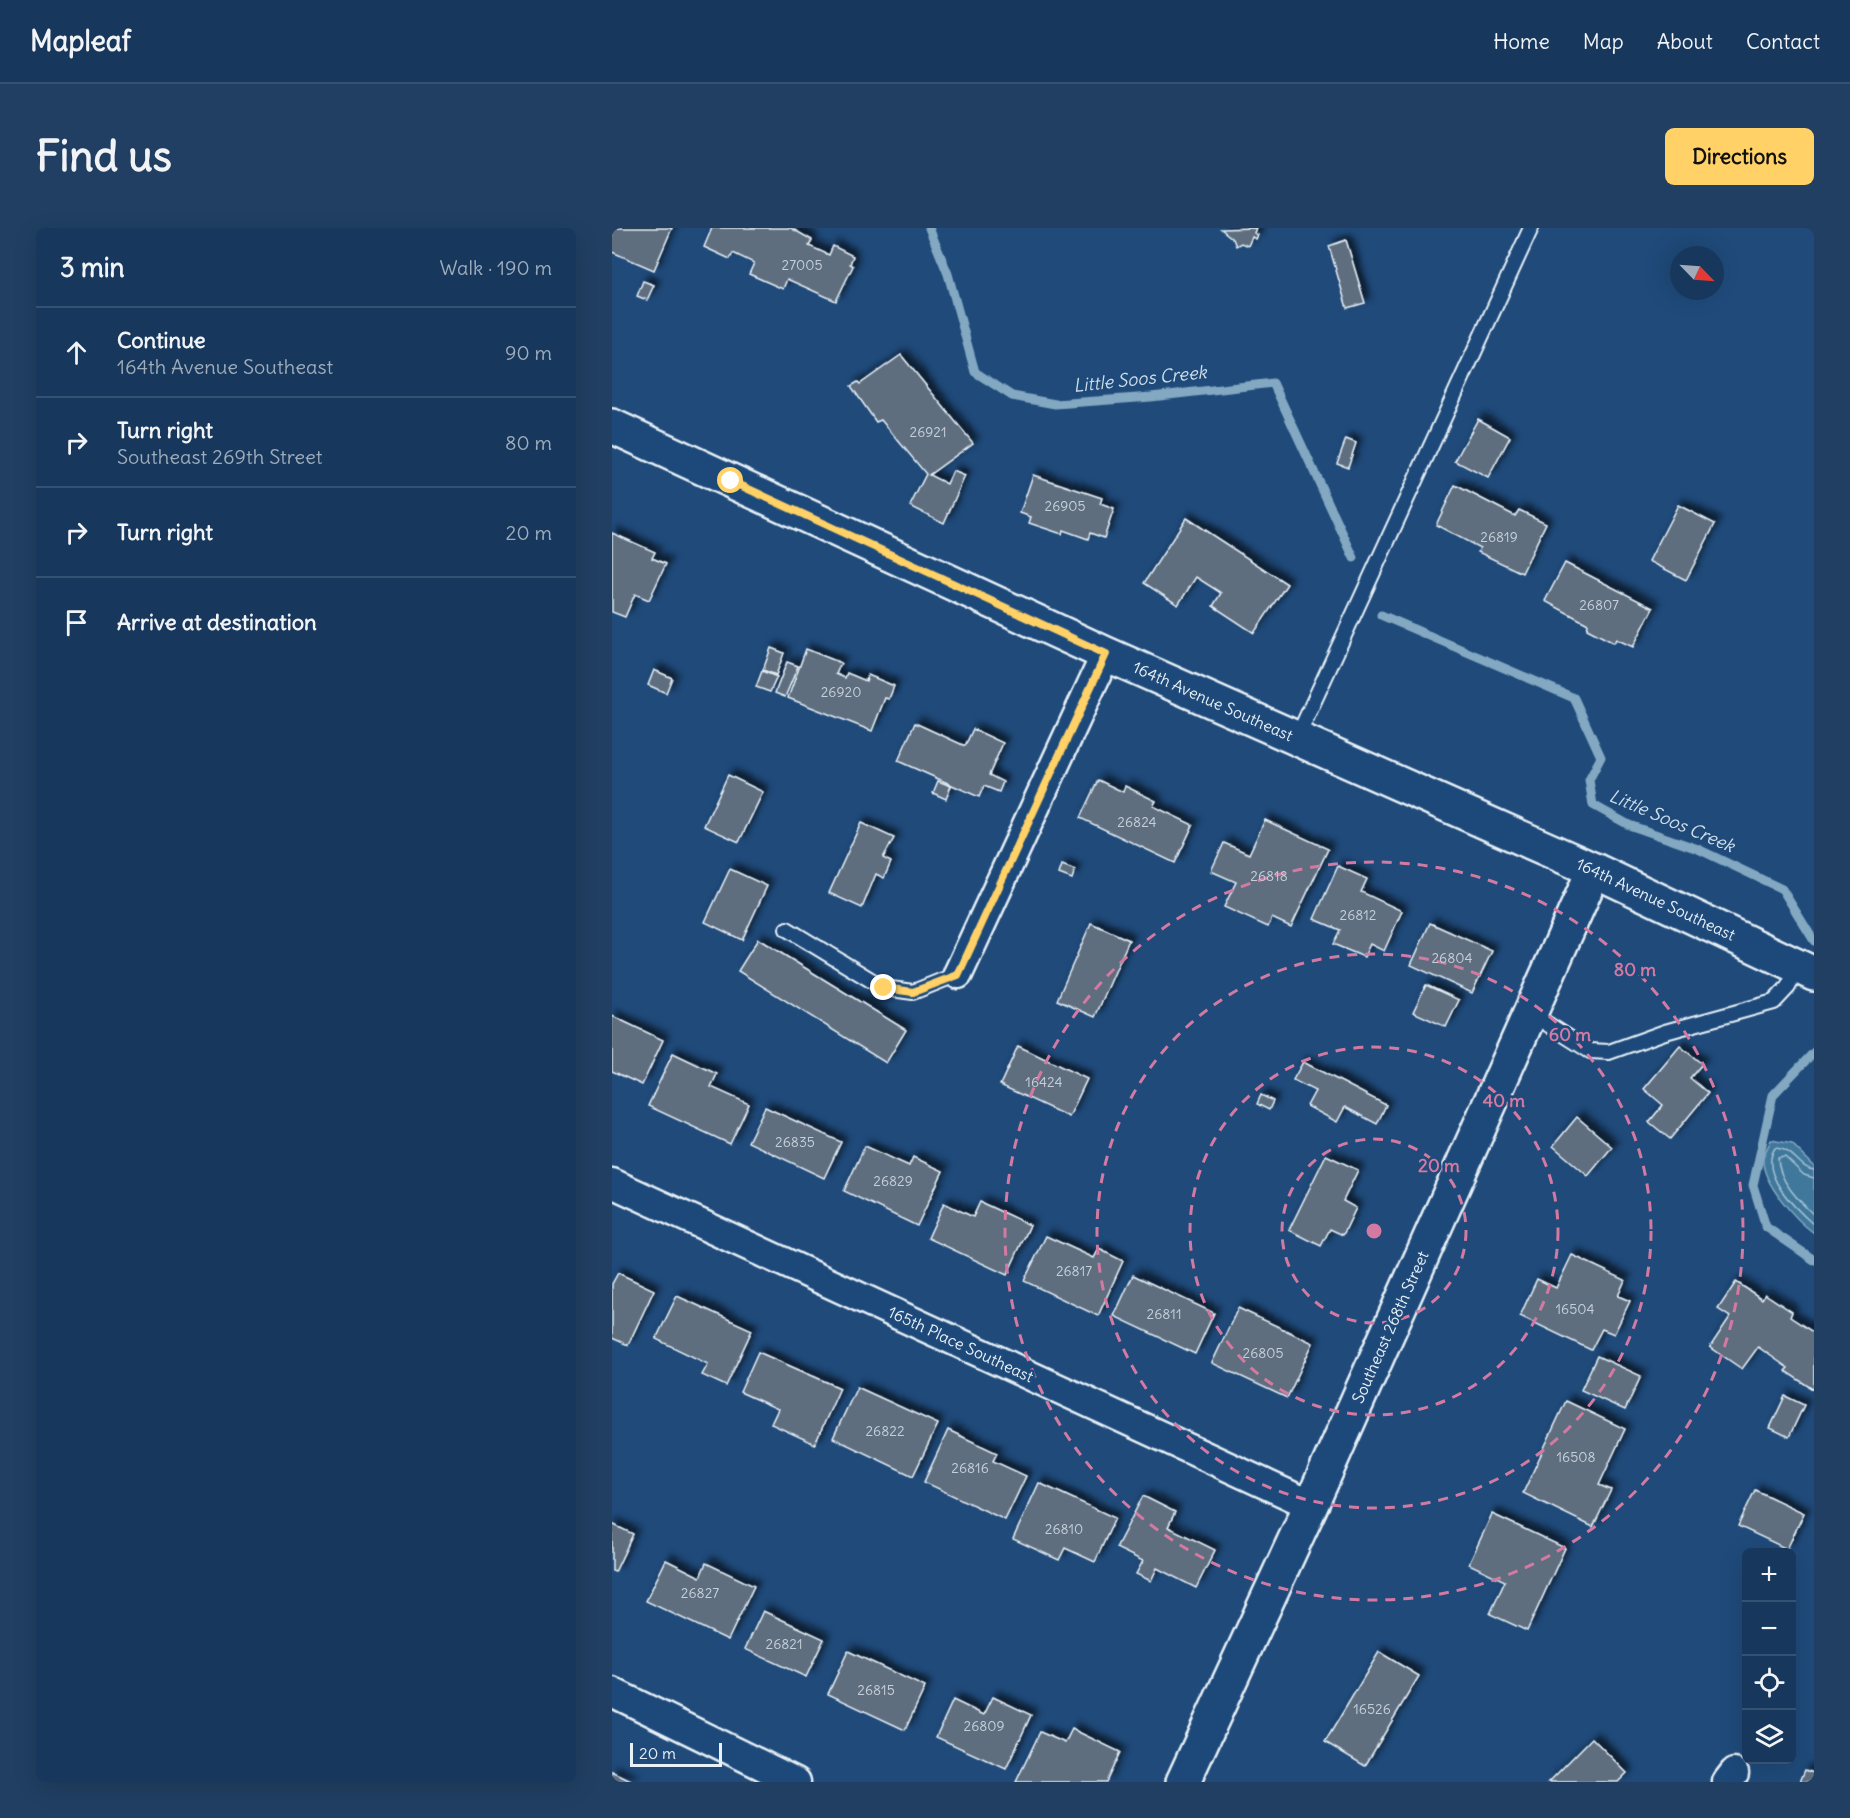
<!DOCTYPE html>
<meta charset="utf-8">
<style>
body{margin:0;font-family:Delius,sans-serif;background:#203f62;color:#f1f3f6}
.controls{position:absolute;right:18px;bottom:18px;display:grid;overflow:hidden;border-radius:9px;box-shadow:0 6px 24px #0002}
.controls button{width:54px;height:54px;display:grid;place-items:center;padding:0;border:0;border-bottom:2px solid #365272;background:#17385c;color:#f1f3f6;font:30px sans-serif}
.compass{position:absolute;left:1058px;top:18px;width:54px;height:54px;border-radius:50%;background:#17385c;box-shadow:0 6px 24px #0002;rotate:115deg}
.scale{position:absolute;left:18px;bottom:15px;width:92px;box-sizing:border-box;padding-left:6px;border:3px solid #e8f1f8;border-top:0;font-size:16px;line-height:21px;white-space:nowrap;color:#e8f1f8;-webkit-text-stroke:4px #1f4a7a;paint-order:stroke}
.stop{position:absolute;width:18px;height:18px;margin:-14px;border:4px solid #ffd166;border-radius:50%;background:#fff}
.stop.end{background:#ffd166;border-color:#fff;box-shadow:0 2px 6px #0008}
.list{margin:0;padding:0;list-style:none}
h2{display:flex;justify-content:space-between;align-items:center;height:78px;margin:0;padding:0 24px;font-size:26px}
h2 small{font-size:20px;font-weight:400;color:#9eacbb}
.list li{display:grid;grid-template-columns:39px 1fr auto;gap:18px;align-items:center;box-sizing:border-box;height:90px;padding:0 24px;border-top:2px solid #365272}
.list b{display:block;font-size:22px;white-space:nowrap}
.list p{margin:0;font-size:20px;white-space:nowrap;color:#9eacbb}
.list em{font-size:20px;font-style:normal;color:#9eacbb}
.icon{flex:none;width:33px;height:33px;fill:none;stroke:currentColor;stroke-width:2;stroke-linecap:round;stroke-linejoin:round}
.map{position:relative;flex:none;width:1202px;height:1554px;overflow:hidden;border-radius:9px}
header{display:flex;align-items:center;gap:36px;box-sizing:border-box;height:84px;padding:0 30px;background:#17385c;border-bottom:2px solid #365272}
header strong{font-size:28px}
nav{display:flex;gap:33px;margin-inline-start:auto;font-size:21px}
.intro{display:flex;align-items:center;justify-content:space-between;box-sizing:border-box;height:144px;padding:0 36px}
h1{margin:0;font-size:42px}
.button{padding:15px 27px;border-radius:9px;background:#ffd166;color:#111;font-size:21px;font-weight:700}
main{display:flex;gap:36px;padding:0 36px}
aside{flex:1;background:#17385c;border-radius:9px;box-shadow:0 6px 24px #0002}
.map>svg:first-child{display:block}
</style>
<header>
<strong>Mapleaf</strong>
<nav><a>Home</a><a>Map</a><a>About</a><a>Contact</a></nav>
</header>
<div class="intro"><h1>Find us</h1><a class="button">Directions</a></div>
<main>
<aside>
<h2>3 min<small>Walk · 190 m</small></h2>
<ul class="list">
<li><svg class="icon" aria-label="ahead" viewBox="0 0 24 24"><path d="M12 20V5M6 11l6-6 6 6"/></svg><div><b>Continue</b><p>164th Avenue Southeast</p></div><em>90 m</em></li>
<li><svg class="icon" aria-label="right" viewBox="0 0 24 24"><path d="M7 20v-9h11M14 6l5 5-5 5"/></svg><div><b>Turn right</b><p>Southeast 269th Street</p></div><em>80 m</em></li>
<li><svg class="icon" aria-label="right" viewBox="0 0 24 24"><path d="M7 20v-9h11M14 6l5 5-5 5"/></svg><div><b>Turn right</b></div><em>20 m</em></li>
<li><svg class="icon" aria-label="arrive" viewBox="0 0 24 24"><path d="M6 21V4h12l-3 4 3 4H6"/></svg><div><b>Arrive at destination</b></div></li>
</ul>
</aside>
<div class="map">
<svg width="1202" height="1554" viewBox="0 0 1202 1554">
<defs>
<filter id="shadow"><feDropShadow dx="5.5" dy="-5.5" stdDeviation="3" flood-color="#0009"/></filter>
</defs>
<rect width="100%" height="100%" fill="#1f4a7a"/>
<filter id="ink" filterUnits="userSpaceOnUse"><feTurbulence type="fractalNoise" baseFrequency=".0167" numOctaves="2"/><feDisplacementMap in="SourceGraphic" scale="12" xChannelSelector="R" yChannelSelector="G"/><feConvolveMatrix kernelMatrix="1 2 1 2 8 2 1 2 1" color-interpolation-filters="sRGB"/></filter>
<g filter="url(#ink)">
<path fill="#40789c" stroke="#83a8c1" stroke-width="1.5" d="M1159 912 1180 916 1202 938V1005C1184 992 1149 954 1151 930 1152 925 1157 917 1159 912Z"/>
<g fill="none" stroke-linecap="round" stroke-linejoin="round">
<g stroke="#a5c1d3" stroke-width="1.5">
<path d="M1202 942C1186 940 1183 921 1163 920 1146 946 1184 981 1202 997"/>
<path d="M1202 950 1192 947 1173 929 1166 930C1166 952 1187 973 1202 987"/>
</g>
<g stroke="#83a8c1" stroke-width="9">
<path d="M317 0 336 46 363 144 400 168 443 176 539 169 661 155 742 330"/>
<path d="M769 387 962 470 989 529 977 552 981 577 1017 597 1086 621 1170 661 1202 713"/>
<path d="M1202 824 1161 867 1141 957 1154 999 1202 1032"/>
</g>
</g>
<g fill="#5f6e7f" stroke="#e8f1f8" stroke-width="1.5" filter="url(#shadow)">
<path d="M0 0H60L42 42 0 24Z"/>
<path d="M100 0H179L200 12 197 18 217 27 221 18 241 28 238 36 241 38 224 73 175 51 171 61 137 46 142 35 121 25 118 31 92 19Z"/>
<path d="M644 0 642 5 646 7 644 11 640 9 636 18 629 15 624 18 621 11 609 1Z"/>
<path d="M734 12 753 75 735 80 717 18Z"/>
<path d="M31 53 42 57 35 72 25 68Z"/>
<path d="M289 127 361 215 317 247 335 256 341 243 353 248 332 295 298 278 314 246 269 192 264 194 239 158 246 154 248 156Z"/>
<path d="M866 191 898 209 876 250 843 233Z"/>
<path d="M734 211 744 215 736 239 725 235Z"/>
<path d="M421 247 490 270 488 276 502 281 492 310 478 305 476 311 451 302 450 306 417 295 419 289 408 285Z"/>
<path d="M843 257 903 288 907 282 934 295 910 345 866 324 868 320 824 297Z"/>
<path d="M1066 277 1103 296 1074 352 1037 333Z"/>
<path d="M574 290 675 356 642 405 601 378 609 365 584 349 566 377 532 355Z"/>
<path d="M0 305 43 324 40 330 54 336 37 372 23 366 13 389 0 384Z"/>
<path d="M953 335 1041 380 1021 419 1004 411 1002 415 975 401 976 396 933 373Z"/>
<path d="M159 420 172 425 164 447 151 442Z"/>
<path d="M194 421 229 435 224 446 233 450 235 445 254 453 256 447 282 458 277 471 273 470 260 503 176 470Z"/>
<path d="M175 434 186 438 173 469 163 465Z"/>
<path d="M42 442 60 450 54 465 36 457Z"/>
<path d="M150 443 165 449 158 464 144 459Z"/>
<path d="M303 495 353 518 361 501 391 515 377 547 391 554 387 564 372 558 367 569 286 533Z"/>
<path d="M116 547 151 564 127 614 92 598Z"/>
<path d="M486 552 511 564 513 558 544 573 541 578 581 597 563 635 468 590Z"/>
<path d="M326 553 339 558 334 571 321 565Z"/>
<path d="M653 592 716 621 679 699 660 690 656 699 612 679 624 654 599 643 612 615 637 626Z"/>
<path d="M249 595 282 610 271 630 279 634 272 650 264 646 250 680 217 665Z"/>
<path d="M450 637 463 642 460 651 447 646Z"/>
<path d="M726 638 755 651 749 664 790 683 772 723 758 716 752 729 721 716 728 702 702 691Z"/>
<path d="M118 641 155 658 130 712 93 694Z"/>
<path d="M479 695 517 712 483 789 445 772Z"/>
<path d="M818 695 880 723 860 765 799 737Z"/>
<path d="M146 711 294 802 274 835 126 743Z"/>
<path d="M814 757 847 772 834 799 801 784Z"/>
<path d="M0 788 51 812 30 857 0 843Z"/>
<path d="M406 818 475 851 457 889 388 857Z"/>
<path d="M1068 818 1090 836 1078 850 1096 865 1058 911 1037 894 1051 877 1032 861Z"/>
<path d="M61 825 105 846 99 859 137 876 118 916 36 878Z"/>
<path d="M691 834 774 877 765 896 733 879 725 894 695 878 703 863 681 852Z"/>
<path d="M649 867 661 873 657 882 645 876Z"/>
<path d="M153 879 229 914 212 950 136 914Z"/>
<path d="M965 889 1000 919 976 948 941 918Z"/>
<path d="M253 918 297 938 301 929 331 943 305 998 232 963Z"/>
<path d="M714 927 746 942 731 973 744 980 731 1007 718 1001 709 1018 677 1002Z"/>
<path d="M368 974 418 997 395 1047 316 1010 332 975 361 989Z"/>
<path d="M434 1008 482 1030 487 1021 511 1033 486 1088 412 1053Z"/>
<path d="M960 1027 1013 1052 1006 1068 1018 1073 1002 1106 990 1101 979 1122 908 1088 925 1051 944 1060Z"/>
<path d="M6 1045 42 1062 16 1117 0 1110V1056Z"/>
<path d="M521 1047 602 1085 583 1126 502 1088Z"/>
<path d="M1124 1054 1150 1071 1153 1066 1180 1084 1178 1089 1202 1105V1162L1173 1143 1176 1140 1146 1119 1130 1141 1098 1119 1118 1089 1106 1081Z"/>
<path d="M65 1068 140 1102 114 1158 90 1147 96 1136 44 1111Z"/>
<path d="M626 1080 701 1115 675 1170 600 1135Z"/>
<path d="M146 1124 228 1160 203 1216 159 1196 166 1181 128 1164Z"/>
<path d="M985 1128 1029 1148 1013 1182 969 1162Z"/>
<path d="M245 1159 326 1196 301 1248 221 1210Z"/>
<path d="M1173 1168 1192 1177 1177 1209 1158 1200Z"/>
<path d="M954 1173 1013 1201 987 1257 999 1262 981 1299 911 1265Z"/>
<path d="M336 1202 385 1225 381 1233 414 1248 393 1292 312 1254Z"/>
<path d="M427 1255 503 1290 483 1334 453 1320 447 1332 401 1311Z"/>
<path d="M1143 1262 1192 1285 1175 1321 1126 1298Z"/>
<path d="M531 1268 563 1284 556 1299 603 1322 584 1360 545 1340 539 1353 524 1346 531 1333 504 1320Z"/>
<path d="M880 1286 953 1320 915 1403 878 1386 893 1353 857 1336Z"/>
<path d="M0 1296 21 1306 3 1344 0 1343Z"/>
<path d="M54 1332 88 1349 94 1335 142 1358 116 1412 34 1373Z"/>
<path d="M151 1383 212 1411 194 1449 133 1421Z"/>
<path d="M236 1423 313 1459 293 1502 216 1466Z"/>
<path d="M767 1424 807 1448 753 1538 713 1514Z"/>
<path d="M381 1469 419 1487 394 1541 324 1509 341 1472 372 1487Z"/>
<path d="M460 1501 508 1524 494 1554H404L428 1504 453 1515Z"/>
<path d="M980 1510 1015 1545 1006 1554H937Z"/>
<path d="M1193 1542 1202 1545V1554H1188Z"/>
<path d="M0 1544 21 1554H0Z"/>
</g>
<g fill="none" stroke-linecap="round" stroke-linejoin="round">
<defs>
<g id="lane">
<path d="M685 510 919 0"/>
<path d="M175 701 272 760 301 764 346 746"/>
<path d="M918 785 978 823 997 824 1053 804 1162 774 1176 759 1187 738"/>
</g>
<g id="street">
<path d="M346 746 494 426"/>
<path d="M0 955 699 1277"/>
<path d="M0 1464 184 1554"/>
<path d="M1115 1554 1122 1545"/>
</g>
<g id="secondary">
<path d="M0 198 494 426 982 642 1202 746"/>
<path d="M571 1554 699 1277 982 642"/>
</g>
</defs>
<use href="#lane" stroke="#e8f1f8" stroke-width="18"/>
<use href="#street" stroke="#e8f1f8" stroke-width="33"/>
<use href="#secondary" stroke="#e8f1f8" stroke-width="38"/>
<use href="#lane" stroke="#1f4a7a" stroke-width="14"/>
<use href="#street" stroke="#1f4a7a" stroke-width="28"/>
<use href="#secondary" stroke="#1f4a7a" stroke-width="33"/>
</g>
</g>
<g fill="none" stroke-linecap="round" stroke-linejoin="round" filter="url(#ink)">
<path stroke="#ffd166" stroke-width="8" d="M119 253 494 426 346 747 301 764 272 760"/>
</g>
<g fill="none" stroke="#d37aa2" stroke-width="3" stroke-dasharray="10 8">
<circle cx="762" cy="1003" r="92"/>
<circle cx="762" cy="1003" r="184"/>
<circle cx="762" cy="1003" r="277"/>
<circle cx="762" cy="1003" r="369"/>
</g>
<g text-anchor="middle" stroke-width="5" stroke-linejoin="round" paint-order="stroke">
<g font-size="14" fill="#c6d0da">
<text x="190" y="42">27005</text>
<text x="316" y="209">26921</text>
<text x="453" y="283">26905</text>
<text x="887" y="314">26819</text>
<text x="987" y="382">26807</text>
<text x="229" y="469">26920</text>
<text x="525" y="599">26824</text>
<text x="657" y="653">26818</text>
<text x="746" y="692">26812</text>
<text x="840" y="735">26804</text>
<text x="432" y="859">16424</text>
<text x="183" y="919">26835</text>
<text x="281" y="958">26829</text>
<text x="462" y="1048">26817</text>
<text x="963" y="1086">16504</text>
<text x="552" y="1091">26811</text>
<text x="651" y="1130">26805</text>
<text x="273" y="1208">26822</text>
<text x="964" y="1234">16508</text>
<text x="358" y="1245">26816</text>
<text x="452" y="1306">26810</text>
<text x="88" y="1370">26827</text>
<text x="172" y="1421">26821</text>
<text x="264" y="1467">26815</text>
<text x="760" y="1486">16526</text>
<text x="372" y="1503">26809</text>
</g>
<g font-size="16" fill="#e8f1f8" stroke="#1f4a7a">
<text transform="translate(601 473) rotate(24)" y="6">164th Avenue Southeast</text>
<text transform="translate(1044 671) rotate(25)" y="6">164th Avenue Southeast</text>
<text transform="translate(778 1099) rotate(-66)" y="6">Southeast 268th Street</text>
<text transform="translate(349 1116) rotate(25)" y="6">165th Place Southeast</text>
</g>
<g font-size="18" font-style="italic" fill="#cfdfea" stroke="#1f4a7a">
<text transform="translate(528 151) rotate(-6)" y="6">Little Soos Creek</text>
<text transform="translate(1060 593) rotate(23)" y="6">Little Soos Creek</text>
</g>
</g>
<circle cx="762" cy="1003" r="9" fill="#d37aa2" stroke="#1f4a7a" stroke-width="3"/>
<g font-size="18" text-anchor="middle" font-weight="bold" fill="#d37aa2" stroke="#1f4a7a" stroke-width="5" stroke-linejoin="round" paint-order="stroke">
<text x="1023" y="748">80 m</text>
<text x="958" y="813">60 m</text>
<text x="892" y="879">40 m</text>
<text x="827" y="944">20 m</text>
</g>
</svg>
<div class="controls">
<button>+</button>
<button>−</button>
<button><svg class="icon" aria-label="locate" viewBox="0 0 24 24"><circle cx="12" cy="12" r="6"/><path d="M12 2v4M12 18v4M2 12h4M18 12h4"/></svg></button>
<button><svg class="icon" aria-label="layers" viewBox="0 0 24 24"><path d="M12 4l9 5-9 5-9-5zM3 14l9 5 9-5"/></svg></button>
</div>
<svg class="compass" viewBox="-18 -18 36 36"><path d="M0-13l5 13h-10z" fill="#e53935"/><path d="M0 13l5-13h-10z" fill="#9eacbb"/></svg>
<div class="scale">20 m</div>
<div class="stop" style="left:119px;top:253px"></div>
<div class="stop end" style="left:272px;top:760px"></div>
</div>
</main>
